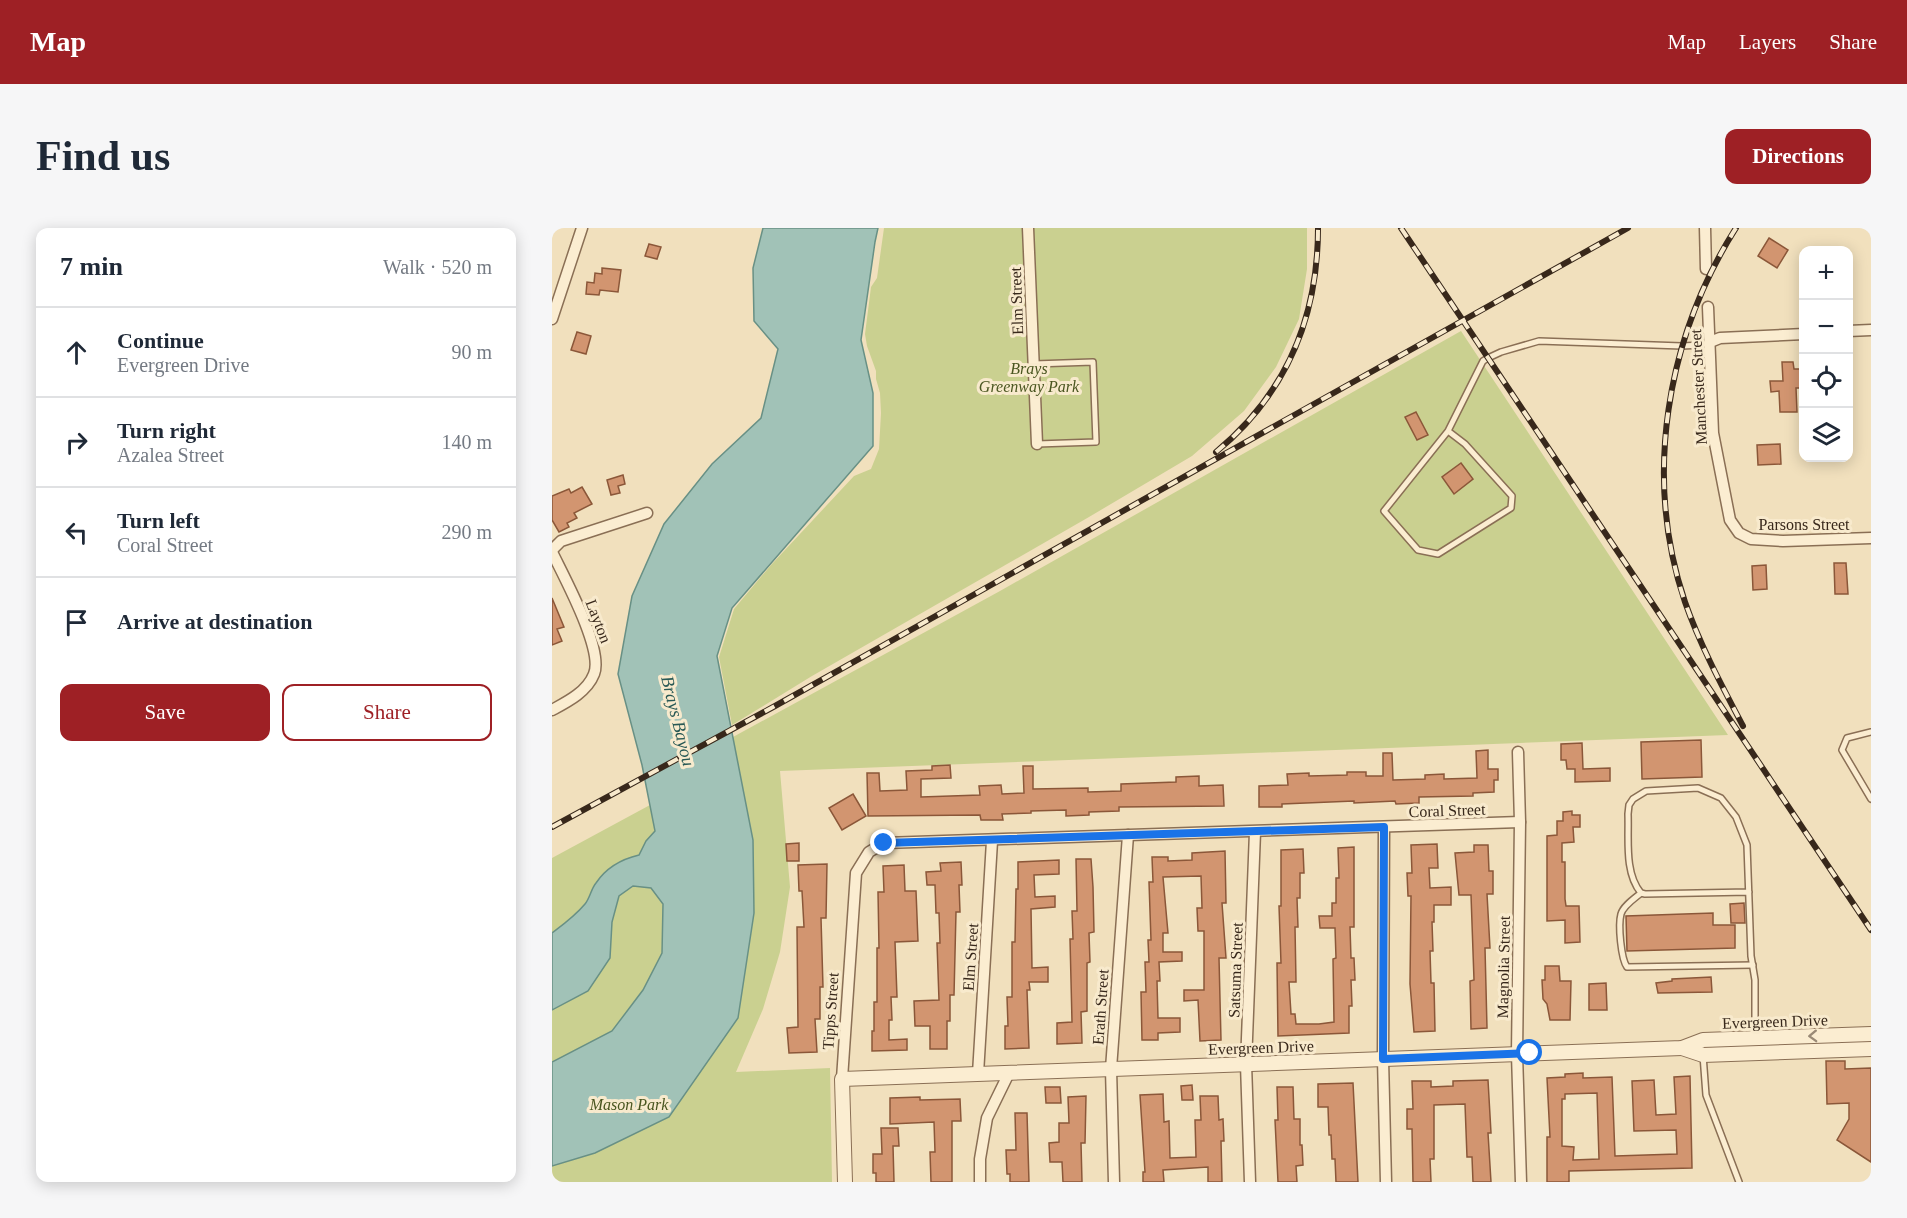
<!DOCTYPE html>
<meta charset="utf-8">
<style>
body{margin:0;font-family:"Times New Roman",serif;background:#f6f6f7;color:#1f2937}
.controls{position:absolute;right:18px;top:18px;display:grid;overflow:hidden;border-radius:12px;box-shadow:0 3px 15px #0003}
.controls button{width:54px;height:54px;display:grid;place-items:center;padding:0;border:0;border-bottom:2px solid #e0e1e3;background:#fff;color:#1f2937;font:30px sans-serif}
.stop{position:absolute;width:18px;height:18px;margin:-14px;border:4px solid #1a73e8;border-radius:50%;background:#fff}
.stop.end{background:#1a73e8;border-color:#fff;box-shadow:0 2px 6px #0008}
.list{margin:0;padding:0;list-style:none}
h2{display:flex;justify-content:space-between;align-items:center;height:78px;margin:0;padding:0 24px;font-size:26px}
h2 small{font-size:20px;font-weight:400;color:#747a83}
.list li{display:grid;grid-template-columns:39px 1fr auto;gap:18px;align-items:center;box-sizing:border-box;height:90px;padding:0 24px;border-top:2px solid #e0e1e3}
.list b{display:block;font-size:22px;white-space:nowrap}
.list p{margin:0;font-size:20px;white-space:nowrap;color:#747a83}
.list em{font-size:20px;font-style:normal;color:#747a83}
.actions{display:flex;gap:12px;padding:18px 24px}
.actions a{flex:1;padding:14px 0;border:2px solid #9e2025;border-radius:12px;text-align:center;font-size:21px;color:#9e2025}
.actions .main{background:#9e2025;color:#fff}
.icon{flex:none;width:33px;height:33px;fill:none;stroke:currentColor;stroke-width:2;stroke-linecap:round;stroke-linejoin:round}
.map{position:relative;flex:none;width:1319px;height:954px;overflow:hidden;border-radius:12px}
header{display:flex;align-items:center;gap:36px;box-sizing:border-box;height:84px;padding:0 30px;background:#9e2025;color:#fff}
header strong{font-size:28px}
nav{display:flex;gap:33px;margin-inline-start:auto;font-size:21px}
.intro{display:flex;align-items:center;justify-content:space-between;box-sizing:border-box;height:144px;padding:0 36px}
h1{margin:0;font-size:42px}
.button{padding:15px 27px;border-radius:12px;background:#9e2025;color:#fff;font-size:21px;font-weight:700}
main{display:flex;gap:36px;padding:0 36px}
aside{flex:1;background:#fff;border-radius:12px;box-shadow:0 3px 15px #0003}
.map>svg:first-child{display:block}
</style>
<header>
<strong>Map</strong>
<nav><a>Map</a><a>Layers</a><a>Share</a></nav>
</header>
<div class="intro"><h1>Find us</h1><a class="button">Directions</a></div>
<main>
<aside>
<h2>7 min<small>Walk · 520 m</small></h2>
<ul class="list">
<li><svg class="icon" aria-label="ahead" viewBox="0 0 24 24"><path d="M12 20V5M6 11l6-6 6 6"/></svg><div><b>Continue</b><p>Evergreen Drive</p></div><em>90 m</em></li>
<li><svg class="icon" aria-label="right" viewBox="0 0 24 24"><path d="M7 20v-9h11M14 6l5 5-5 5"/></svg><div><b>Turn right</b><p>Azalea Street</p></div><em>140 m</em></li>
<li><svg class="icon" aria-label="left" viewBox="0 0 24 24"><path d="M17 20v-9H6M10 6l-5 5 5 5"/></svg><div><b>Turn left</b><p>Coral Street</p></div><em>290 m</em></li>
<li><svg class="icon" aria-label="arrive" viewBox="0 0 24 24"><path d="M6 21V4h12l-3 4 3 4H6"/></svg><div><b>Arrive at destination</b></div></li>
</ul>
<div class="actions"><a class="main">Save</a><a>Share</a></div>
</aside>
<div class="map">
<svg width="1319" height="954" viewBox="0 0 1319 954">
<rect width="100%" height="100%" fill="#f1e0bd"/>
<g fill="#cad090">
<path d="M332 0H755V41L747 91 724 139 692 183 640 228 537 289 260 448 180 497 167 429 182 381 219 337 302 248 319 241 327 221 329 185 328 165 324 151V143L315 118 313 106 319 59 325 50Z"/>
<path d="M909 103 1176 507 228 543 238 659 228 724 211 781 184 844 278 840 280 954H0V630L98 577 112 647 185 531 181 509 448 363Z"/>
</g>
<path fill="#a1c2b7" stroke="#689085" stroke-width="1.5" d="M211 0H326L323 14 309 112 321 165V218L180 380 165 428 201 612 202 685 186 790 117 889 43 925 0 938V834L60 803 91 762 110 725 111 676 99 660 81 658 67 668 60 694 58 730 36 763 0 782V705C12 696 23 688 33 676 38 670 39 661 44 655 54 640 70 631 87 627L94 613 103 603 90 537 66 446 80 368 112 296 160 236 209 190 226 121 202 93 201 40Z"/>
<g fill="#d29570" stroke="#8b5739" stroke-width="1.5" fill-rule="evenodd">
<path d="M1217 10 1236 22 1225 40 1206 28Z"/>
<path d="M97 16 109 19 105 31 93 28Z"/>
<path d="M50 40 69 42 66 64 48 62 47 67 34 66 35 54 42 55 43 45 50 46Z"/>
<path d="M25 104 39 108 34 126 19 122Z"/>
<path d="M1230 134H1241L1242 141H1251V160H1244L1245 184H1228L1227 163 1219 164 1218 153H1231Z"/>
<path d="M864 184 876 207 865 212 853 189Z"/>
<path d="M1228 216 1229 236 1206 237 1205 217Z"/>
<path d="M909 235 921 251 902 266 890 249Z"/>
<path d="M71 247 73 256 66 258 68 265 59 267 55 252Z"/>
<path d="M30 259 40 276 22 285 25 290 15 295 17 299 7 304 0 292V268L17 261 19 265Z"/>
<path d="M1282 335H1294L1296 366H1283Z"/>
<path d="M1214 337 1215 361 1201 362 1200 338Z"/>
<path d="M0 370 12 399 5 401 10 413 0 417Z"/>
<path d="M1149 512 1150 549 1090 551 1089 514Z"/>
<path d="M1030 515 1031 541 1058 540V553L1023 554V541H1015L1014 532H1009V516Z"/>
<path d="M936 522V541H946V552H942V564L921 565V568L867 569V575L844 576 843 573 802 575V573L730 576V579H707V558L736 557 735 546 757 545V548L795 547V544H814V548H831V525H840L841 552 873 551V547L892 546V551L925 550 924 523Z"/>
<path d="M398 537 399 550 369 551V569L428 567 427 558 449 557 450 566 472 565 471 538H481V561L536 560V564L569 563V556L624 554V549L647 548V558L671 557 672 578 567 579V583L537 584V587L514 588V582L479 583V585L450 586 451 592H429L428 587 316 588 315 545H327L328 563 355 562 354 543 380 542V538Z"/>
<path d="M301 566 314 588 290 602 277 580Z"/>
<path d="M1020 583V587H1028V599H1021L1022 614 1010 615V634H1013V671L1014 678H1027L1028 714 1013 715V692L995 693V608L1005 607V593H1011V584Z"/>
<path d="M247 615V633H235L234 616Z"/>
<path d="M885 616 886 640H877L878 660 899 659V677H882V694H880L881 723H878L879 755H882L883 803 862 804 858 756 859 668H856L855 645H860L859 617Z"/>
<path d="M922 617H936L937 643H941V666H935L938 720H933L935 800 919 801 918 753 922 752 919 667H907L903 625 922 624Z"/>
<path d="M802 619V699H798L799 730H802L803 752H799L800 778H797V805L726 808 725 735H729L727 678H729V622L751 621 752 645H748V670H745L746 699H743L744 754H737L739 786H743L744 796H767L782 794 781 731 784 730 783 700H768L767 688H780V675H784V650H787L786 620Z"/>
<path d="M673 623 674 675H670L674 730H667L669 812 648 813 646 772 632 773V762H652V703H646L645 680H650L649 648 611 649 616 705H611V724H630V733L607 734 608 753H605L606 790H628V804L606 805V812H590L589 764H594L593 734H597L596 712H599L597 654H601L600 629H616V633L640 632V625Z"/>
<path d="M524 631H539L541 659 542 704 537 705 538 734 535 735V783L529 784 530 815 505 816V795L520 794 518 711H521L520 683H525Z"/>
<path d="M507 632V646L482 647 483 669 503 668V679L479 681 480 740 496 739V754H477L478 762H475L477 820 453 821V798H456L455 769H460V714H463L464 661H466V634Z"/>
<path d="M409 634 410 657H407L408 684H404L402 767H398V793H395V821H378V798H363L362 773 387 772 385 715H388L387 685H384L383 657H375L374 644 389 643 388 635Z"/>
<path d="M275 636 274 690H269L271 759H268V791H263L265 824 237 825 235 800 246 799 245 699H252L250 663H247L246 637Z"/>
<path d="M352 637 353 663H364L366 713 343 714 345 769H339L340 792H337V812L355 811V822L320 823V803H322V774H325V720H327L326 664H332L331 638Z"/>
<path d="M1192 675 1193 695H1179L1178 676Z"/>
<path d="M1161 685V697H1183V720L1075 723 1074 688Z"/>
<path d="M993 738H1007L1008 753H1019L1018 792H998L995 776 991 771 990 752H993Z"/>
<path d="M1159 749 1160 764 1106 765 1104 755 1120 753V751Z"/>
<path d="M1054 755 1055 782H1037V756Z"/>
<path d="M1274 833H1293V841L1319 840V934L1285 912 1297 891V875L1275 876Z"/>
<path d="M1031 845V850L1060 849 1063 928 1125 926 1124 902 1082 903 1080 853 1102 852 1104 887 1124 886 1122 849 1138 848 1140 940 1017 943V954H995V909H998L995 850 1013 849V846ZM1045 865 1047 931 1021 932 1022 919 1010 918V871H1013V866Z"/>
<path d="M936 852 939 905H936L939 954H921L920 929H915L913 876 882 877V931H878L879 954H861L860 901H855V881H861L860 853H879V859L901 858V853Z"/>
<path d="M801 855 806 954H784L783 931H780L779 907H777L776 879H766V856Z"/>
<path d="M640 857 641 872H630L629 858Z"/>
<path d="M493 859H508L509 875H494Z"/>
<path d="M725 859H741L742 891H748V917H750L751 937 744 938 745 954H726L723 892H726Z"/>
<path d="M611 866 612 894 617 893 618 930 644 929 643 892H649L648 868H666L667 892 671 891 672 913H669L670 954H656V939L611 942 612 954H591V944H593L588 867Z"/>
<path d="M534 868 533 915H529L530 954H511L510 934H498L497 915 507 914V895H517L516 869Z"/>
<path d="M368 869V872L408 871 409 893H400V954H379L378 924H383L382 894 338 896V870Z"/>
<path d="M463 885H475L477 954H458V946H455L454 922H464Z"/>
<path d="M329 900H346L347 918H341L342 954H324V945H321V926H330Z"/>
</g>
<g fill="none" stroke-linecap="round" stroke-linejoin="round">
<defs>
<g id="service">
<path d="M482 136 541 134 544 214 485 216"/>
<path d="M896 203 913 216 960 268 959 280 886 326 866 322 832 283 896 203 931 133 936 130 949 124 987 113 1130 118 1150 117 1158 114"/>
<path d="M1319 504 1295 510 1290 522 1319 571"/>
<path d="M1197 664 1093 666 1089 665C1072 645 1077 610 1076 586L1077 577 1081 571 1094 563 1146 560 1169 570 1184 589 1195 617 1199 728 1203 752V808"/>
<path d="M1089 665C1083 670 1071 678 1069 686 1066 697 1069 731 1075 739L1201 737"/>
<path d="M1151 827 1154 867 1187 954"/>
</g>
<g id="minor">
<path d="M476 0 485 216"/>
<path d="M1153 0 1154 41"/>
<path d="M1156 79 1161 205 1178 292 1187 305 1199 311 1231 313 1319 310"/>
<path d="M0 91 30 0"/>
<path d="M1296 103 1319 102"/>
<path d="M1158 114 1168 110 1252 106"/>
<path d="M0 322 9 313 95 285"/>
<path d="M0 324C12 349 52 422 42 446 35 464 15 474 0 482"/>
<path d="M966 524 968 594 965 826 969 954"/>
<path d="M832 599 831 831 834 954"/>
<path d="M426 846 440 613"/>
<path d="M290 851 304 645 317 624 332 615 968 594"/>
<path d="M428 954V931L435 890 457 845"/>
<path d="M562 954 559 841 576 607"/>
<path d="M698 954 694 836 703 604"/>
</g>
<g id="tertiary">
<path d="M1130 820 1151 827 1319 821"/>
<path d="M293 954 290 851 1130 820 1151 812 1319 806"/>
</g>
</defs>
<use href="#service" stroke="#8a6f55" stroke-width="8"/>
<use href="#minor" stroke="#8a6f55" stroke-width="13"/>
<use href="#tertiary" stroke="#8a6f55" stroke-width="16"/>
<use href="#service" stroke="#fbedd1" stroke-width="5"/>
<use href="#minor" stroke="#fbedd1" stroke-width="10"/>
<use href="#tertiary" stroke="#fbedd1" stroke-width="14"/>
<defs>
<g id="rail">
<path d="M849 0 1319 702"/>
<path d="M1184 0C1114 110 1091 250 1133 374 1148 417 1170 458 1191 498"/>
<path d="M664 224C734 166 766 90 766 0"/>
<path d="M0 599 223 478 1076 0"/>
</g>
</defs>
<use href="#rail" stroke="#38281b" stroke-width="6"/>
<use href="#rail" stroke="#f8eacd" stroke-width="4" stroke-dasharray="11" stroke-linecap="butt"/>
</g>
<defs><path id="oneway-chevron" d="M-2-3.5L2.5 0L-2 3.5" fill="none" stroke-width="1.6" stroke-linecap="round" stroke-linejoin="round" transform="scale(1.5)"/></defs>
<use stroke="#9a8a76" href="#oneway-chevron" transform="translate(1261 808) rotate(178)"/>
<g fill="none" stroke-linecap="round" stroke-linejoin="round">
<path stroke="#1a73e8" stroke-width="8" d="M332 615 832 599 831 831 978 825"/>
</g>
<g text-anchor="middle" stroke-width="6" stroke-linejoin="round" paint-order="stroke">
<g font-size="16" fill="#38281b" stroke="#f8eacd">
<text transform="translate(464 73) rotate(-92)" y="6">Elm Street</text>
<text transform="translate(1146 159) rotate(-93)" y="6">Manchester Street</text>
<text x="1252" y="302">Parsons Street</text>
<text transform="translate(47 393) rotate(69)" y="6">Layton</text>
<text transform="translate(895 582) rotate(-2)" y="6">Coral Street</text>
<text transform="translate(418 729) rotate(-86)" y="6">Elm Street</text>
<text transform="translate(951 739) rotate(-89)" y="6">Magnolia Street</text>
<text transform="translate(683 742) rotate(-88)" y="6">Satsuma Street</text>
<text transform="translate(548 779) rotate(-86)" y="6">Erath Street</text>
<text transform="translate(278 783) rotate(-86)" y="6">Tipps Street</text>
<text transform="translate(1223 793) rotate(-2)" y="6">Evergreen Drive</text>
<text transform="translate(709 819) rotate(-2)" y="6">Evergreen Drive</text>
</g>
<g font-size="16" font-style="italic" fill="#4a5620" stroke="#f8eacd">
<text x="477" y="146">Brays<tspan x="477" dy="18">Greenway Park</tspan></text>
<text x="77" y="882">Mason Park</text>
</g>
<g font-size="18" font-style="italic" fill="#295955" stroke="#f8eacd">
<text transform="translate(126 493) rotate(76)" y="6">Brays Bayou</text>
</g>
</g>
</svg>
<div class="controls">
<button>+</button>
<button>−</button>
<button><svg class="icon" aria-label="locate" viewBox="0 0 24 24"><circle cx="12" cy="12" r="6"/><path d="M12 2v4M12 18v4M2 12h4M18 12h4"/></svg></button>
<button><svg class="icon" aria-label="layers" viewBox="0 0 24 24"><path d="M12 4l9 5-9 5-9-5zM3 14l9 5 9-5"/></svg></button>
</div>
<div class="stop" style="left:978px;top:825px"></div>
<div class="stop end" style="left:332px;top:615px"></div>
</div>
</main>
